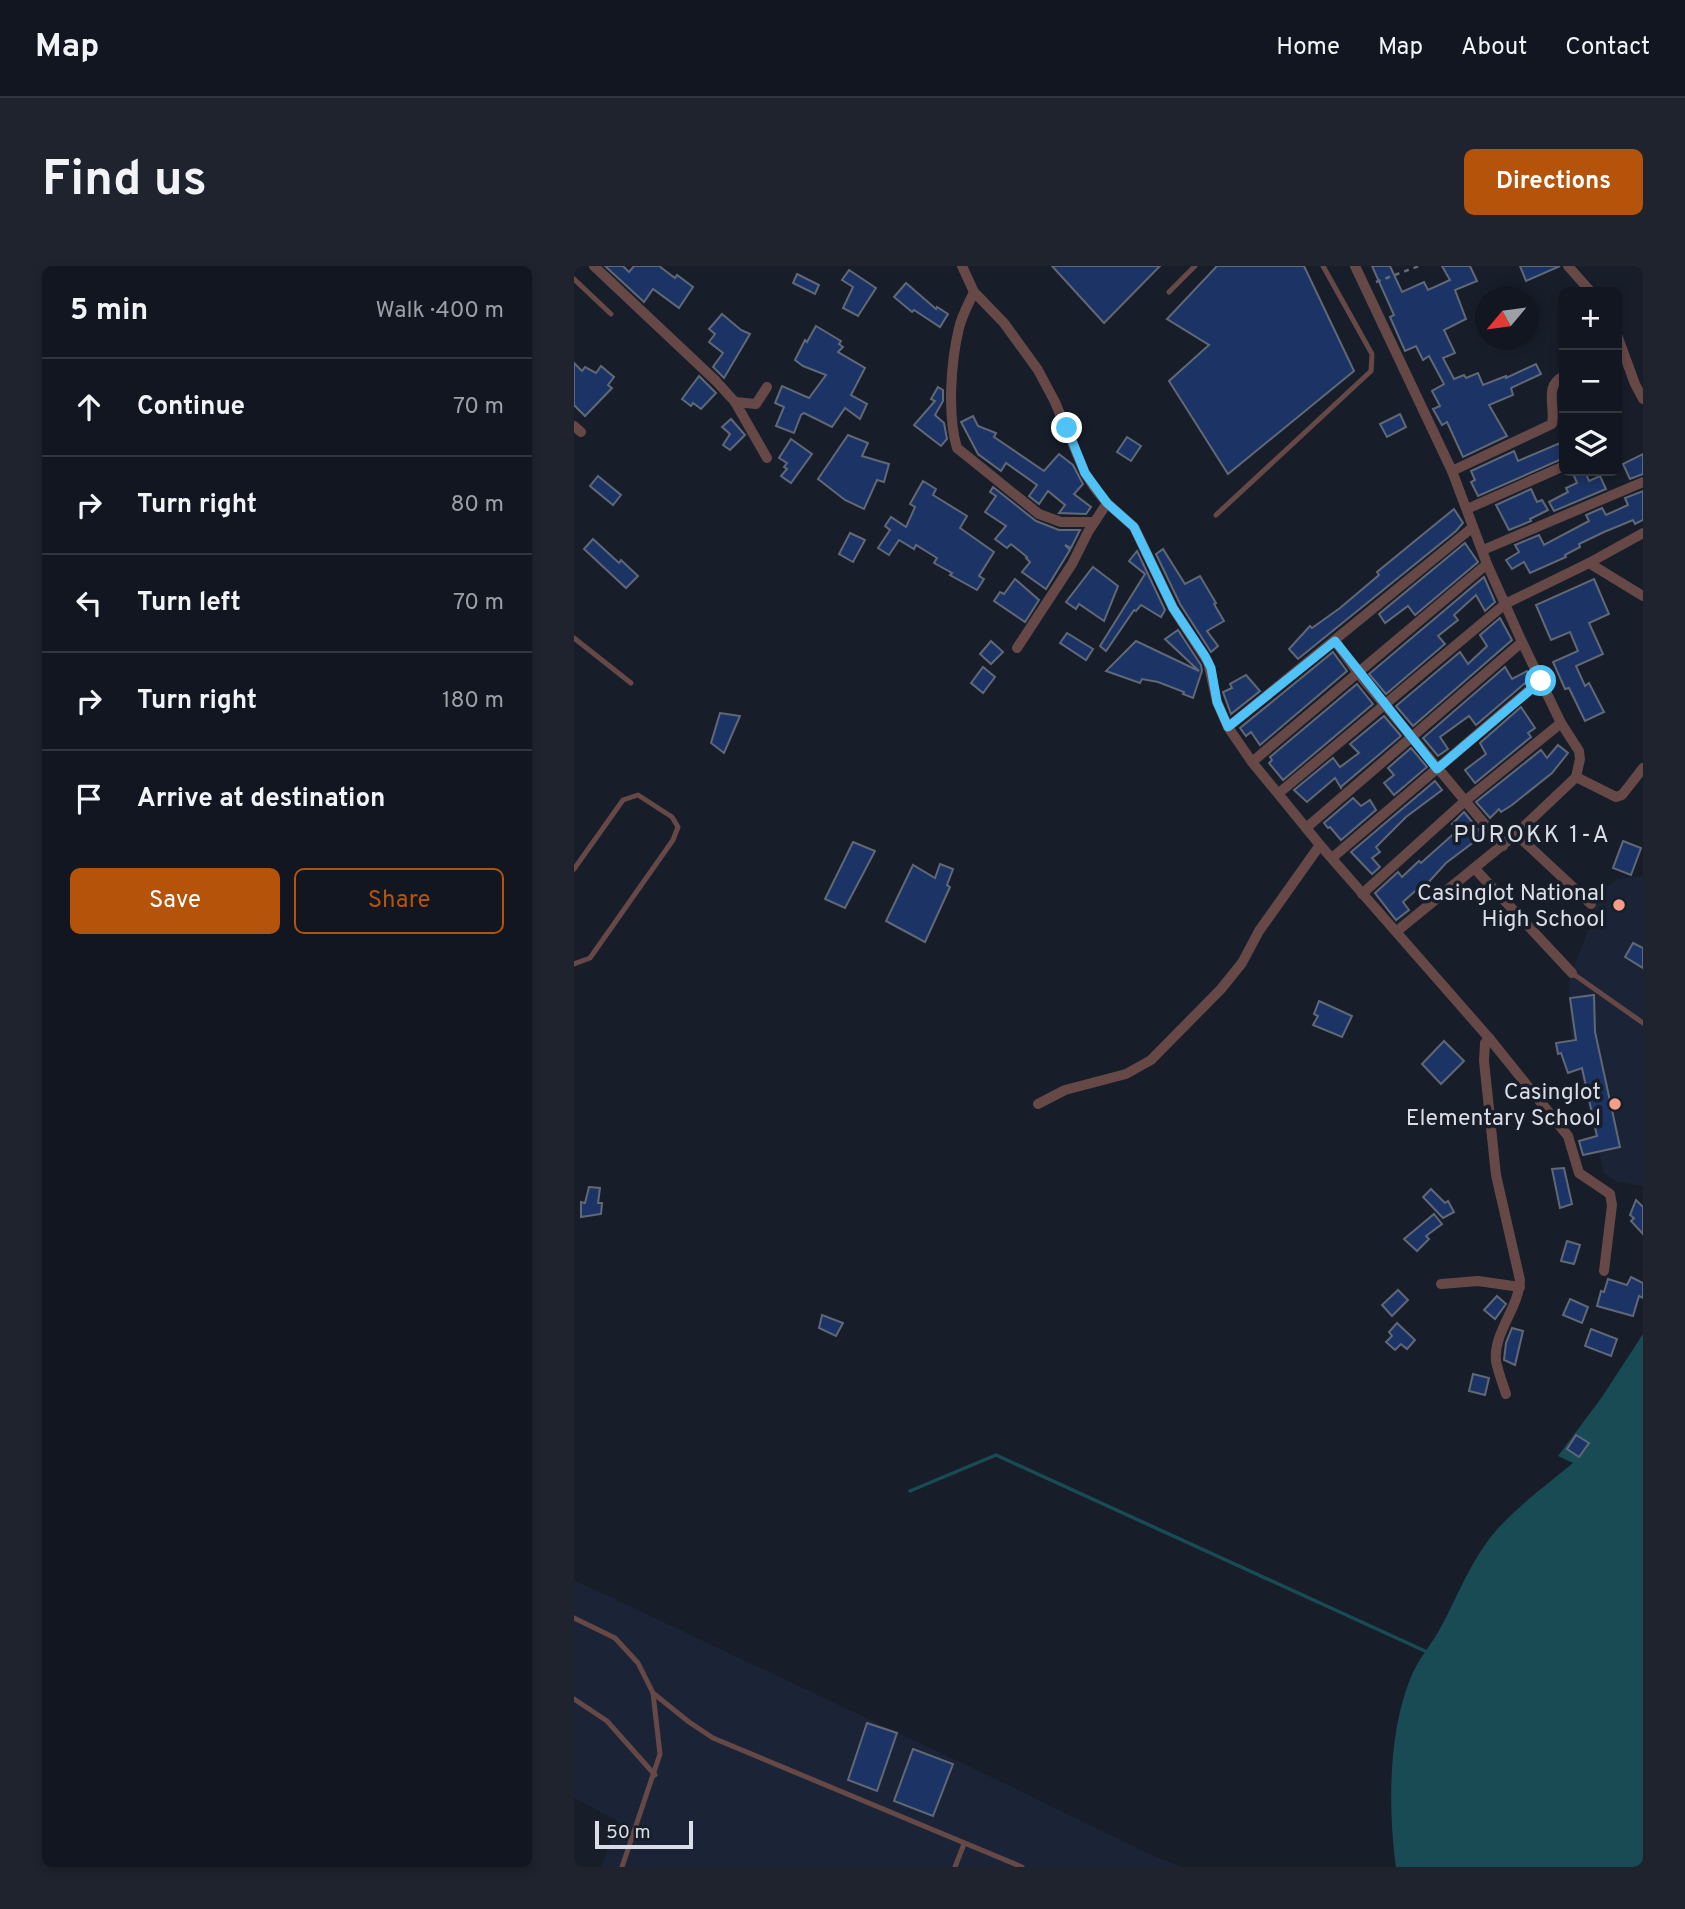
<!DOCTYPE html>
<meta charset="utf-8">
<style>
body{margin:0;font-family:Overpass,sans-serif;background:#1e232d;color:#f1f3f6}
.controls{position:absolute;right:21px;top:21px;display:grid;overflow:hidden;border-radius:10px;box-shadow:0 4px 10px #0003}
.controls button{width:63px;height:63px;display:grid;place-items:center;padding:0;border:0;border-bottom:2px solid #30353e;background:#111620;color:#f1f3f6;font:35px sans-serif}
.compass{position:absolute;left:901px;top:21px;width:63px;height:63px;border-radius:50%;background:#111620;box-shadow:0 4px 10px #0003;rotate:241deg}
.scale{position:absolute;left:21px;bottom:18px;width:98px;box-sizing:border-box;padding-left:7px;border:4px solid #d9dee6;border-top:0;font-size:19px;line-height:24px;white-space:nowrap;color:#d9dee6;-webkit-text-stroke:5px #171e2a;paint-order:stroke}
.stop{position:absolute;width:21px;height:21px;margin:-16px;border:5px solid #4fc3f7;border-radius:50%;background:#fff}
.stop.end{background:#4fc3f7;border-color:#fff;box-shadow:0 2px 7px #0008}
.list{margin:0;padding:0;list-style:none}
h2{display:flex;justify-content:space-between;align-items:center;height:91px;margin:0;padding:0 28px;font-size:30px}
h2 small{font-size:23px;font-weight:400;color:#9c9fa5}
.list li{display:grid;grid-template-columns:46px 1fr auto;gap:21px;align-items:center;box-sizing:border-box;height:98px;padding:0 28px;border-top:2px solid #30353e}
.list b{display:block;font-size:26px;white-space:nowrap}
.list em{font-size:23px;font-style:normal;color:#9c9fa5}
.actions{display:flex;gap:14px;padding:21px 28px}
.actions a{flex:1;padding:16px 0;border:2px solid #b45309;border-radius:10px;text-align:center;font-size:24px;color:#b45309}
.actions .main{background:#b45309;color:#fff}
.icon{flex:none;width:38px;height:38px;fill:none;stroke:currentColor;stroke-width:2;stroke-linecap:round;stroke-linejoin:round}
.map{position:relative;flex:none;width:1069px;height:1601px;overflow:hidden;border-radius:10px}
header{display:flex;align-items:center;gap:42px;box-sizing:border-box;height:98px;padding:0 35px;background:#111620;border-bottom:2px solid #30353e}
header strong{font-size:33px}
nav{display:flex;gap:38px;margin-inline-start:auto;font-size:24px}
.intro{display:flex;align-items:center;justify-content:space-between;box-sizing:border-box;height:168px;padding:0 42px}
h1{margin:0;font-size:49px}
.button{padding:18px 32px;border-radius:10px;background:#b45309;color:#fff;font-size:24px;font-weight:700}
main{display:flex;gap:42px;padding:0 42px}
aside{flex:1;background:#111620;border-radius:10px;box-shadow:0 4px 10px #0003}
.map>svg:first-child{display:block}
</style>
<header>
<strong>Map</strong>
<nav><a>Home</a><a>Map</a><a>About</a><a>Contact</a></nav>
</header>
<div class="intro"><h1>Find us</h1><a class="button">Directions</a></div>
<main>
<aside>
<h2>5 min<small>Walk · 400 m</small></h2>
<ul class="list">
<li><svg class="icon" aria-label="ahead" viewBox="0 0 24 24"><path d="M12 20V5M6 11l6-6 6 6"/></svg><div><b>Continue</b></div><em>70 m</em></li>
<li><svg class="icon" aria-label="right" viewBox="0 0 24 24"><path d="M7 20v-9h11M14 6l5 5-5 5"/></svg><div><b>Turn right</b></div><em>80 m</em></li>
<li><svg class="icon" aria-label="left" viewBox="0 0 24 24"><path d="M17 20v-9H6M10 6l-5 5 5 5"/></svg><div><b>Turn left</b></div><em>70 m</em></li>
<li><svg class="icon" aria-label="right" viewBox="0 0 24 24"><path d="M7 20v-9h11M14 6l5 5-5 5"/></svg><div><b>Turn right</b></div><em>180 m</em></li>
<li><svg class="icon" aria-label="arrive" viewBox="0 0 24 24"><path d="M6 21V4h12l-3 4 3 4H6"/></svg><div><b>Arrive at destination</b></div></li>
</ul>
<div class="actions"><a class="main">Save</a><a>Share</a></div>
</aside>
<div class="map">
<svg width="1069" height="1601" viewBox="0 0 1069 1601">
<rect width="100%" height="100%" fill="#171e2a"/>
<g fill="#1b2436">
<path d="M1069 610V920L1043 916 1030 907 997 769 995 715 1020 649 1024 629 1043 613Z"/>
<path d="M0 1314 432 1518 577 1589 608 1601H27L44 1555 0 1532Z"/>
</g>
<path fill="#194b55" d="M1069 1068V1601H822C814 1543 814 1466 837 1411 844 1393 858 1378 867 1361 882 1333 894 1302 913 1276 936 1245 970 1221 999 1197L984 1190 1028 1131Z"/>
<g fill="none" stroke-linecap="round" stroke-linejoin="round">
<path stroke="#194b55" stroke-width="3.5" d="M336 1225 422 1189 851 1385"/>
</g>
<g fill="#1c3465" stroke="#606877" stroke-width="2">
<path d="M31 0H49L55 6 60 0H85L101 12 103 9 119 21 105 42 79 23 70 36Z"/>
<path d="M478 0H586L530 57Z"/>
<path d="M643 0H730L780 105 654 208 595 115 635 79 593 53Z"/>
<path d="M798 0H816L828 26 850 16 854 24 876 14 868 0H896L903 15 881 24 892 53 870 64 881 87 869 92 880 113 890 109 892 112 904 107 909 119 932 110V112L962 98 967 108 937 122 939 129 915 139 933 170 889 191 873 156 868 159 859 143 866 140 858 125 870 118 855 90 849 94 842 80 831 85 816 51 820 49Z"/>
<path d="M946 0H986L952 15Z"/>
<path d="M275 4 302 22 284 50 269 42 279 21 268 14Z"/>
<path d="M223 8 245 19 241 28 219 17Z"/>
<path d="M332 17 362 43 363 41 374 48 366 61 340 44 338 46 320 31Z"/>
<path d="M148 48 167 64 176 68 150 112 139 101 149 87 135 76 141 68 135 63Z"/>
<path d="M242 60 267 75 265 78 269 81 264 86 291 102 277 129 293 138 286 153 271 142 258 161 230 147 227 149 220 167 202 160 210 141 201 137 208 120 235 132 252 109 229 100 221 94 231 74 233 76Z"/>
<path d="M0 97 8 105 11 101 22 107 27 100 40 111 34 119 38 122 11 150 0 139Z"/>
<path d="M125 110 142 127 127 143 119 137 117 140 108 133Z"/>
<path d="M364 121 369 124V135L361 149 370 157 373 173 367 180 340 159 361 135 357 133Z"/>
<path d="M826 148 832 161 813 171 806 158Z"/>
<path d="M399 150 404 160 422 167 420 171 470 205 485 188 499 199 509 218 500 228 517 241 512 248 485 247 491 239 474 225 465 238 455 230 463 219 432 197 427 205 404 188 387 156Z"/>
<path d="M157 153 171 169 156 184 149 179 156 168 148 161Z"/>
<path d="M274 169 294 177 288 190 315 198 310 216 303 214 290 243 271 234 244 213Z"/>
<path d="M553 171 567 180 557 195 543 186Z"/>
<path d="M217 173 238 188 217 217 207 210 213 203 210 201 213 197 205 192Z"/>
<path d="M986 177 990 192 904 230 897 216 901 214 897 205 940 185 944 195Z"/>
<path d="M1069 188V208L1056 213 1049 198Z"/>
<path d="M998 205H1011L1015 215 1026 210 1032 223 980 245 975 236 994 226 992 222 1003 217Z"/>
<path d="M24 210 47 229 39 239 16 220Z"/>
<path d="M349 215 362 223 359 229 393 250 386 262 420 286 405 310 410 313 403 324 376 309 378 307 360 297 363 292 342 279 340 283 325 274 315 289 304 282 316 264 311 260 317 251 332 261 341 241 336 238Z"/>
<path d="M419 221 462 255 485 264H506L497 282 491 279 496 284 472 323 448 306 456 296 452 292 453 291 437 278 433 282 421 273 432 260 411 246 422 230 416 226Z"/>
<path d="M957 223 963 236 968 234 974 244 956 253 957 255 935 264 922 239Z"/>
<path d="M1069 225V254L1061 258 1059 254 1030 266 1005 278 1006 281 991 289 992 291 956 307 950 296 938 303 932 294 945 286 941 279 965 269 970 279 1015 255 1012 249 1028 242 1032 249 1054 239 1051 232Z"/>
<path d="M880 243 889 257 882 265 724 393 715 383 736 360 738 362 766 342 805 309 803 306Z"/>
<path d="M276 267 291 274 279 296 265 288Z"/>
<path d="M19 273 45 297 47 294 64 310 52 322 10 283Z"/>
<path d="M891 277 904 296 841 349 834 340 811 357 805 348Z"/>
<path d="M589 283 611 318 626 310 642 337 640 338 650 355 633 365 644 380 637 386 606 338 582 288Z"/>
<path d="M563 285 591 344 587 351 567 339 562 345 560 344 532 385 526 380 571 308 555 295Z"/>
<path d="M519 301 544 320 530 355 505 338 502 343 492 336Z"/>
<path d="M910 311 921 336 911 345 902 329 880 349 884 354 864 370 871 378 812 428 795 408Z"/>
<path d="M441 313 465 334 451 356 420 335 426 326 430 328Z"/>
<path d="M1020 313 1035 348 1015 357 1029 388 1002 400 1011 420 1015 417 1030 446 1011 455 995 422 991 423 979 396 1004 385 996 366 977 374 962 339Z"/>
<path d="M926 352 938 374 839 460 822 440 886 386 894 398 913 380 906 369Z"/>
<path d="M604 364 627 399 628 405 619 432 609 428 610 426 584 416 568 413 566 417 532 405 562 375 625 405 591 373Z"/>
<path d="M493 367 519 383 512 394 486 377Z"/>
<path d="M417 375 429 386 417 398 406 388Z"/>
<path d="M759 386 773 405 686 479 677 466 672 470 666 462Z"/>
<path d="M409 401 421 411 409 427 397 417Z"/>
<path d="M931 401 938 413 953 405 957 412 902 459 895 450 866 471 874 483 864 490 849 472Z"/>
<path d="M672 409 686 425 657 448 649 426 658 422 656 418Z"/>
<path d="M783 418 799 438 709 514 695 497 698 494 696 491Z"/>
<path d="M947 441 961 462 954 467 957 471 901 517 891 504 912 488 906 477Z"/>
<path d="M146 447 166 450 150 487 137 477Z"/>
<path d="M810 450 827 470 768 520 767 522 761 512 733 536 720 524 759 492 766 501 785 487 776 478Z"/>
<path d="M984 479 994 487 978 507 938 539 927 546 925 543 916 552 902 536 967 484 973 492Z"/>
<path d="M837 482 853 501 820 529 810 517 820 509 814 502Z"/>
<path d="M861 515 868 524 832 551 802 581 806 586 798 592 806 601 798 608 777 586Z"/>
<path d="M779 532 787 540 796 534 802 544 767 574 756 561 754 562 750 557Z"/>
<path d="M890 546 909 569 872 597 852 619 850 617 829 636 835 644 822 654 801 627 824 606 828 611 845 595 847 597 884 564 878 558Z"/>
<path d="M1049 575 1067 582 1057 609 1039 602Z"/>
<path d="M279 576 301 585 271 642 251 633Z"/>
<path d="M366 598 379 603 373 619 376 621 351 676 312 655 339 599 361 612Z"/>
<path d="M1059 677 1069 682V702L1051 691Z"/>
<path d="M1020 729 1021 766 1046 881 1009 889 1005 875 1023 870 1008 802 994 807 987 787 984 788 982 777 1002 774 996 732Z"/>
<path d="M745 735 778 750 768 771 739 759 744 750 740 748Z"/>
<path d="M870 775 890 795 867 818 848 798Z"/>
<path d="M990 902 998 938 986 942 978 903Z"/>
<path d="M15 921 26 922 24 937H28L27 948 7 951V936L11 937Z"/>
<path d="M857 923 871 937 874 935 880 946 869 952 849 931Z"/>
<path d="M1062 934 1069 941V968L1057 955 1060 952 1056 949Z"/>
<path d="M860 948 868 958 852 970 855 973 843 985 830 973Z"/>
<path d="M993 975 1006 979 1000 998 987 995Z"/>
<path d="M1057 1011 1069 1017V1032L1065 1030 1059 1050 1023 1040 1027 1025 1030 1026 1034 1013 1053 1019Z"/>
<path d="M824 1024 834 1034 818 1050 808 1039Z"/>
<path d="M923 1030 932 1038 921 1053 910 1044Z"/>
<path d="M996 1033 1014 1041 1008 1057 989 1049Z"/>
<path d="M248 1049 269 1057 262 1070 245 1062Z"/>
<path d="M823 1057 841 1074 833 1083 827 1078 821 1084 812 1076 818 1070 815 1066Z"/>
<path d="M938 1062 949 1065 941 1099 930 1094 932 1077Z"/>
<path d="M1017 1063 1043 1073 1037 1090 1011 1080Z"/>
<path d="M899 1108 915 1112 911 1129 895 1125Z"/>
<path d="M1002 1169 1015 1177 1005 1191 993 1183Z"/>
<path d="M293 1457 323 1467 303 1525 274 1514Z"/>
<path d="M339 1483 379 1498 359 1550 320 1535Z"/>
</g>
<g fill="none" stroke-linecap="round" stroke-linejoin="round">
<path stroke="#636974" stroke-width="2.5" stroke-dasharray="5 5" stroke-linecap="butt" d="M802 16 845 0"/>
<g stroke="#664847" stroke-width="5">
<path d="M0 13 37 48"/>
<path d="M595 26 621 0"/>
<path d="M642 249 797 105 798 88 749 0"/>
<path d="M0 372 57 417"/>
<path d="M0 603 49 534 64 529 98 551 104 561 99 574 16 692 0 698"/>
<path d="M998 707 1069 757"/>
<path d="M0 1352 41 1372 64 1397 79 1427 86 1488 48 1601"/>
<path d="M79 1427 115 1456 139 1472 448 1601"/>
<path d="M0 1433 33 1455 81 1509"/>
<path d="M381 1601 390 1578"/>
</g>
<g stroke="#664847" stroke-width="10">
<path d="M20 0 142 115 161 136 193 192"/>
<path d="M388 0 400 26 430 57 464 104 481 136 511 207 520 221 533 237 560 261 599 342 634 396 643 436 654 461 678 496 746 579 915 772 994 870 1005 907 1036 928 1038 939 1030 1005"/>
<path d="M781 0 878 205 913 298 948 376 987 457 1005 485 1006 493 1002 511 942 568 823 665"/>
<path d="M994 0 1017 26"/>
<path d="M400 26C395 37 388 49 385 62 377 95 373 149 383 182L465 248 487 256H519"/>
<path d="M1043 69 1061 118 1069 133"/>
<path d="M161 136 182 138 193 121"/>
<path d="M0 160 7 166"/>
<path d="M878 205 978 158C982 140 969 120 990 110"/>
<path d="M893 243 990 200"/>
<path d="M909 284 1069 216"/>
<path d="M1015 297 1069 330"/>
<path d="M761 375 784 407 929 580"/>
<path d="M443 382 498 298 514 266 533 237"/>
<path d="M654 461 899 261"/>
<path d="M678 496 913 298"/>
<path d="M1002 511 1042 531 1048 529 1069 502"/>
<path d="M705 527 931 338 1015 297 1069 267"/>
<path d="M732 562 948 376"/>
<path d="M942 568 1017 638"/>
<path d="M758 592 966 415"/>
<path d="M901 603 998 707"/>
<path d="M788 628 891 535 987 457"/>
<path d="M915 772 911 777 910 795 922 909 946 1014C945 1042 919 1067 922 1095 924 1106 929 1118 932 1128"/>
<path d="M464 838 491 824 552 808 577 794 647 723 668 697 685 665 746 579"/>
<path d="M867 1018 904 1015 946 1021"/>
</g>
</g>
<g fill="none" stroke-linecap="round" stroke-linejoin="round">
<path stroke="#4fc3f7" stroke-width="9" d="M493 162 511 207 533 237 560 261 599 342 631 390 637 402 643 436 654 461 761 375 863 503 967 415"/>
</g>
<g fill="#f49e87" stroke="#171e2a" stroke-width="2.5">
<circle cx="1045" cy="639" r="7"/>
<circle cx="1041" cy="838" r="7"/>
</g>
<g text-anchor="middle" stroke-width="7" stroke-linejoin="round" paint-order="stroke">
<g font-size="23" fill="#d9dee6" stroke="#171e2a" text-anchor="end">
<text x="1031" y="634">Casinglot National<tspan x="1031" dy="26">High School</tspan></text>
<text x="1027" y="833">Casinglot<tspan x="1027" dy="26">Elementary School</tspan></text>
</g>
<g font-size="24" letter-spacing="2" fill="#d9dee6" stroke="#171e2a">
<text x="958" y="576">PUROKK 1-A</text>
</g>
</g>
</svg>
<div class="controls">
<button>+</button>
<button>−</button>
<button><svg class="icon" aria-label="layers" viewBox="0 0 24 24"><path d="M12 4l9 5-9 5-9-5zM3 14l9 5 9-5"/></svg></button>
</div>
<svg class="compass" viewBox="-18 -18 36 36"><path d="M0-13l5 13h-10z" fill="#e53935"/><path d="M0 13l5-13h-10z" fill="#9c9fa5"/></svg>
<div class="scale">50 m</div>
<div class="stop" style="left:967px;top:415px"></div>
<div class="stop end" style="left:493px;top:162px"></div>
</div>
</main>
